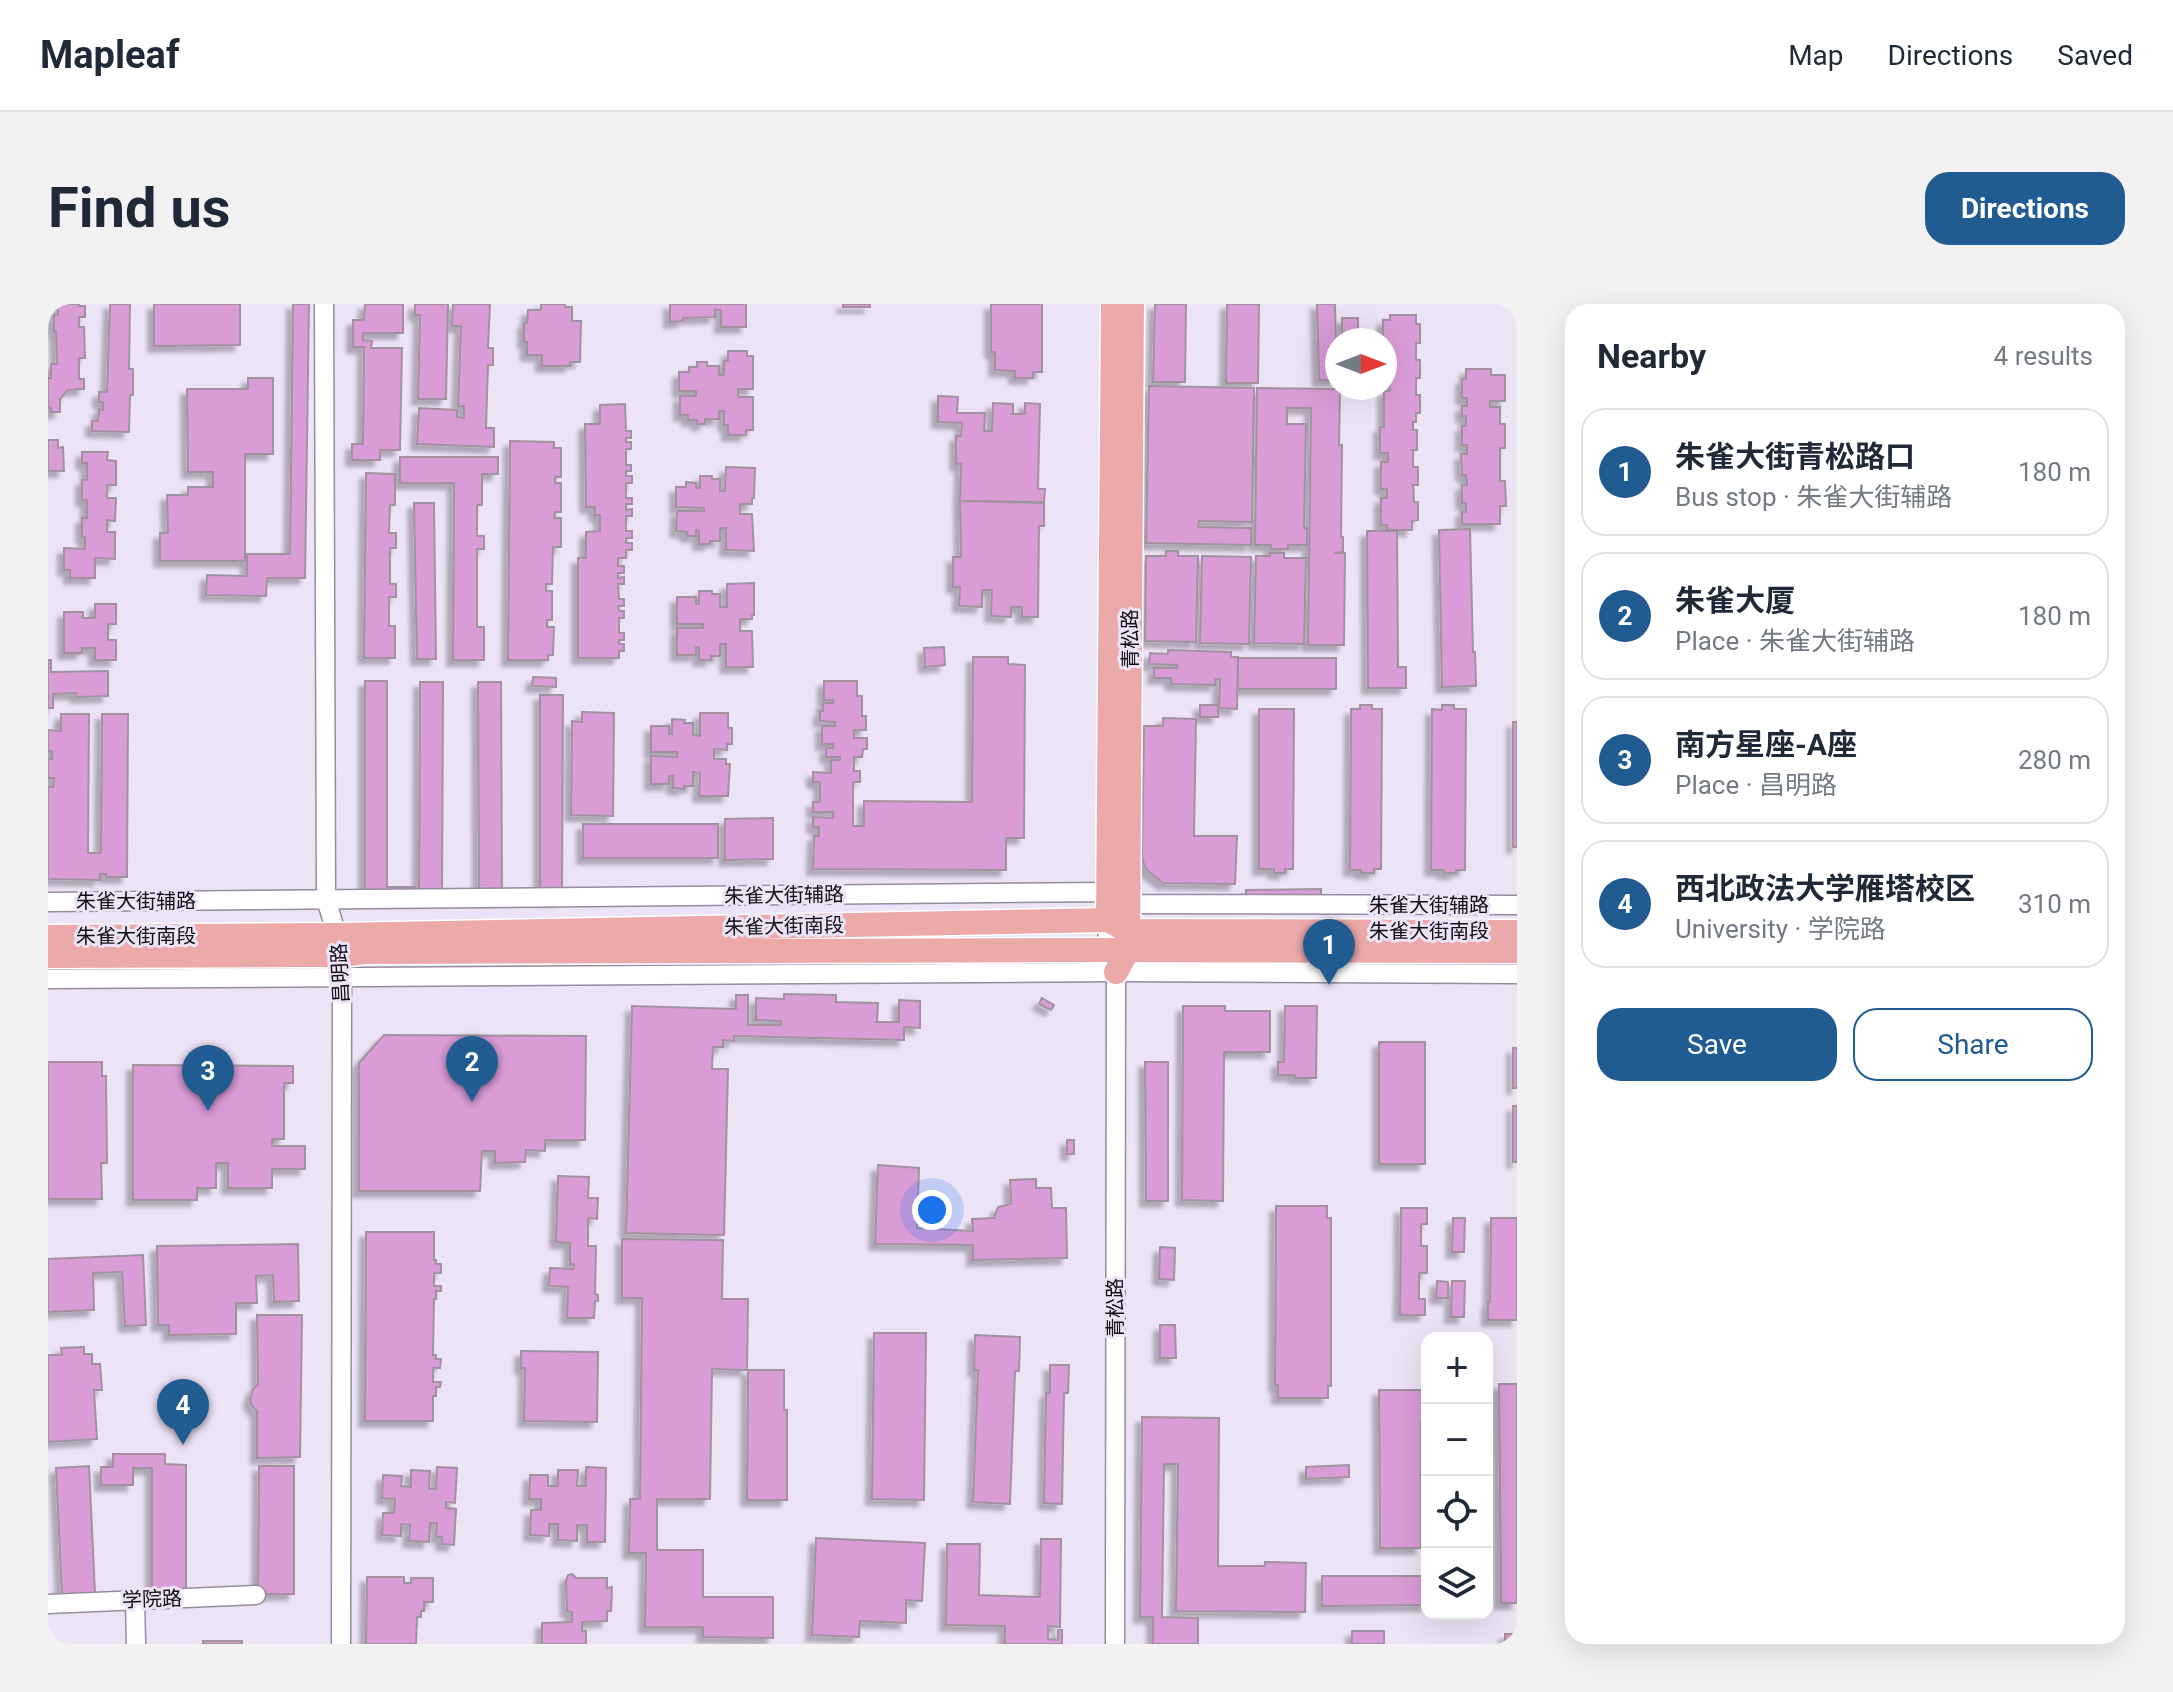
<!DOCTYPE html>
<meta charset="utf-8">
<style>
body{margin:0;font-family:Roboto,"Noto Sans SC",sans-serif;background:#f2f2f3;color:#1f2937}
.controls{position:absolute;right:24px;bottom:24px;display:grid;overflow:hidden;border-radius:16px;box-shadow:0 8px 32px #0002}
.controls button{width:72px;height:72px;display:grid;place-items:center;padding:0;border:0;border-bottom:2px solid #e0e1e3;background:#fff;color:#1f2937;font:40px sans-serif}
.compass{position:absolute;left:1277px;top:24px;width:72px;height:72px;border-radius:50%;background:#fff;box-shadow:0 8px 32px #0002;rotate:90deg}
.you{position:absolute;left:884px;top:906px;width:28px;height:28px;margin:-20px;border:6px solid #fff;border-radius:50%;background:#1a73e8;box-shadow:0 0 0 12px #1a73e833}
.badge{display:grid;place-items:center;width:52px;height:52px;border-radius:50%;background:#205b92;color:#fff;font-size:26px;font-weight:700}
.pin{position:absolute;translate:-50% -66px;filter:drop-shadow(0 2px 4px #0008)}
.pin::after{content:'';position:absolute;top:42px;width:28px;height:24px;background:inherit;clip-path:polygon(0 0,100% 0,50% 100%)}
.list{margin:0;padding:0;list-style:none}
h2{display:flex;justify-content:space-between;align-items:center;height:104px;margin:0;padding:0 32px;font-size:34px}
h2 small{font-size:26px;font-weight:400;color:#747a83}
.list li{display:grid;grid-template-columns:52px 1fr auto;gap:24px;align-items:center;box-sizing:border-box;height:128px;margin:0 16px 16px;padding:0 16px;border:2px solid #e0e1e3;border-radius:24px}
.list b{display:block;font-size:30px;white-space:nowrap}
.list p{margin:0;font-size:26px;white-space:nowrap;color:#747a83}
.list em{font-size:26px;font-style:normal;color:#747a83}
.actions{display:flex;gap:16px;padding:24px 32px}
.actions a{flex:1;padding:18px 0;border:2px solid #205b92;border-radius:24px;text-align:center;font-size:28px;color:#205b92}
.actions .main{background:#205b92;color:#fff}
.icon{flex:none;width:44px;height:44px;fill:none;stroke:currentColor;stroke-width:2;stroke-linecap:round;stroke-linejoin:round}
.map{position:relative;flex:none;width:1469px;height:1340px;overflow:hidden;border-radius:24px}
header{display:flex;align-items:center;gap:48px;box-sizing:border-box;height:112px;padding:0 40px;background:#fff;border-bottom:2px solid #e0e1e3}
header strong{font-size:38px}
nav{display:flex;gap:44px;margin-inline-start:auto;font-size:28px}
.intro{display:flex;align-items:center;justify-content:space-between;box-sizing:border-box;height:192px;padding:0 48px}
h1{margin:0;font-size:56px}
.button{padding:20px 36px;border-radius:24px;background:#205b92;color:#fff;font-size:28px;font-weight:700}
main{display:flex;gap:48px;padding:0 48px}
aside{flex:1;background:#fff;border-radius:24px;box-shadow:0 8px 32px #0002}
.map>svg:first-child{display:block}
</style>
<header>
<strong>Mapleaf</strong>
<nav><a>Map</a><a>Directions</a><a>Saved</a></nav>
</header>
<div class="intro"><h1>Find us</h1><a class="button">Directions</a></div>
<main>
<div class="map">
<svg width="1469" height="1340" viewBox="0 0 1469 1340">
<defs>
<filter id="shadow"><feDropShadow dx="-6" dy="6" stdDeviation="2" flood-color="#0004"/></filter>
</defs>
<rect width="100%" height="100%" fill="#ede3f7"/>
<g fill="#da9cd7" stroke="#a292a0" stroke-width="2" filter="url(#shadow)">
<path d="M6 0H31V2H37V13H31V23H36L37 54H31V75H36V85L20 86 12 95V108H3V104H0V74H3V60H9L8 27H6V11H10V6H6Z"/>
<path d="M62 0H82L81 65H85V91H82L81 128 44 127V117H50L51 105 55 106V98H51V88H59Z"/>
<path d="M106 0H192V41L106 42Z"/>
<path d="M245 0H261L257 274H219L218 292 158 291 159 271 199 272V250H242Z"/>
<path d="M317 0H355V29H315V36L324 37 323 44H354L352 146H332V156H304V140H315L316 43H305V16H316Z"/>
<path d="M367 0H400L398 95H370L372 11H367Z"/>
<path d="M405 0H442L440 44H445V61H440L438 124H446V143L369 140 371 104 409 106V113L416 114V102H410L413 22H404Z"/>
<path d="M493 0H517V3H524V17H533L532 58H522V62H494V51H479V38H476V19H479L480 6H493Z"/>
<path d="M622 0H698V23H673V6H667V13L635 14V17L622 18Z"/>
<rect x="795" y="0" width="27" height="3"/>
<path d="M943 0H994V68H985V74H967V67L947 66V48H943Z"/>
<path d="M1107 0H1138L1137 78H1105Z"/>
<path d="M1179 0H1211L1210 79H1178Z"/>
<path d="M1269 0H1287L1289 76H1271Z"/>
<path d="M1342 11H1368V20H1372V39H1368V56H1372V74H1368V91H1372V109H1368V118H1365V126H1369V146H1365V163H1370V181H1365L1366 198H1370V216L1364 217V226H1339V221H1333V194H1339V185H1333V158H1340V149H1332V123H1336V87H1342V78H1337V52H1341V43H1337V36H1335V16H1342Z"/>
<rect x="1294" y="14" width="16" height="22"/>
<path d="M680 47H699V52H705V85H690V93H705V126H698V131H680V121H676V107H671V115H657V120H649V116H640V111H632V92H648V87H631V68H641V63H649V58H659V62H671V71H676V57H680Z"/>
<path d="M1418 65H1443V71H1457V97H1442V103H1452V120H1457V144H1452V177H1457L1458 202H1452V220H1414V208H1418V199H1414V181H1419L1418 171H1414L1413 150H1419V141H1414V122H1418V112H1414V102H1419V94H1414V75H1418Z"/>
<path d="M200 74H225V150H197V257H112V229H120L119 191H140V183H165V168H140L139 85H200Z"/>
<path d="M1101 82 1206 84 1204 218 1151 217 1150 223 1203 224V241L1098 239Z"/>
<path d="M1209 84 1292 85 1291 141H1294L1293 233H1295V248L1286 249H1297L1296 341H1260L1263 104H1239V120H1258L1256 224H1259V241H1240V245H1223V241H1207Z"/>
<path d="M890 92 910 93 909 109H937L936 127H944L945 99 965 100V110H977V99L992 100 990 185H997L996 198 912 197 913 160H908V132H913L914 119 890 118Z"/>
<path d="M577 100 578 127H583V134H578V138H583V145H578V161H583V167H578V172H584V179H578V194H584V200H578V206L584 205V212H578V227H584V234H578V239H584V246H578V254H570V262H576V269H570V274L576 273V280H570L571 295H576V302H570L571 307H576V314H571V329H576V336H571V340H576V347H571V354H530V254H538V228L552 227V211H547V203H538L537 120H552V101Z"/>
<path d="M0 136H10V144L15 143 16 167H0Z"/>
<path d="M462 137 506 138V144H513V173H507V179H513V208H507L506 214H513V243H505L504 280H498V287H504V316H499V323H506L505 351H500V356H460Z"/>
<path d="M34 148H60L59 156 68 157V181H59V194H68L67 217 59 216V228H67V255L47 254V274H22V266H16V244L37 245V233H34V214H39V196H34V176H39V159H34Z"/>
<path d="M352 153H450V170H434V201H429V232H436V245H429V323H436V356H405L406 179H352Z"/>
<path d="M678 163 707 164 706 194H704V200H692V210H704L706 247 678 246V224H672V237H662V240H651V227L648 226V232H639V228L628 227 629 207H656V204L628 203V183H638V178L648 179V184H652V172H664V175H672V187H677Z"/>
<path d="M318 169 347 170V201H342L341 229H348V244H342V280H348V293H341V322H347V354H316Z"/>
<path d="M912 197 996 199V222H991L990 313H974V303H963V313L943 312 944 286H934V303L911 302 912 283H905V253H913Z"/>
<path d="M366 199H386L388 355H369Z"/>
<path d="M1422 225 1425 348H1427L1428 382 1394 383 1391 226Z"/>
<path d="M1319 227H1349L1350 363H1358V384H1320Z"/>
<path d="M1118 247H1130V252H1150L1148 338 1097 337 1098 252H1118Z"/>
<path d="M1222 249H1236V254H1258L1256 340 1206 339 1208 252H1222Z"/>
<path d="M1154 252 1203 253 1201 340 1152 339Z"/>
<path d="M706 279V311H704V315H692V327H704L705 363H678V340H672V352H663V356H651V343H648V351H629V324H655V320H629V293H648V300H651V287H664V290H672V303H679V280Z"/>
<path d="M47 300H68V320H60V336H68V356H47V344H34V349H16V308H35V314H47Z"/>
<path d="M896 343 897 361 877 363 876 344Z"/>
<path d="M1120 346 1183 348V353H1190L1189 405 1171 404 1172 375H1167V381L1123 380V374H1106V364H1129V361L1101 360 1102 349 1120 350Z"/>
<path d="M925 353H960V360L977 361 976 534H958V566L765 565 766 532H771V523H765V513L785 514V508H765V498H772V478H765V468L783 469V456H792V453H778V444H785V440H774V422H787V418L772 417V407H775V399H785V396H776V377H809V392H814V412H818V426H806V434H819V445H815L814 453H806V467H812V478H805V522H816V497L924 498Z"/>
<rect x="1190" y="354" width="98" height="31"/>
<path d="M0 356H3V368L60 367V392L29 393 28 389 5 390V404H0Z"/>
<path d="M485 373 508 374V383L484 382Z"/>
<path d="M317 377H339V583H367V595H317Z"/>
<path d="M372 378H395L394 595H371Z"/>
<path d="M430 378H453L454 595 431 596Z"/>
<path d="M492 391H515L514 596 492 595Z"/>
<rect x="1152" y="401" width="18" height="12"/>
<path d="M1312 401H1324V405H1334L1333 565H1326V569H1313V566H1302L1303 405H1312Z"/>
<path d="M1394 401H1406V405H1418L1417 566H1408V569H1396V566H1383L1384 405 1394 406Z"/>
<path d="M1211 405H1246L1245 565H1237V569H1226V565H1211Z"/>
<path d="M534 408 566 409 565 512 523 511 524 417 534 418Z"/>
<path d="M652 409H680V424H684V440H679V446L666 445V455H678V460H682L680 492H651L652 469 645 468V482H636V485L625 484V472H621V480H603V452L629 453V448H603V422H621V430H624V415L637 416 636 419H645V431L652 432Z"/>
<path d="M13 410H41L40 549H53L54 410H80L79 573H58V570H52V576L0 575V483H5L6 474H0V455H4V447H0V426L13 427Z"/>
<path d="M1115 414 1148 415 1146 532H1189L1187 580 1115 579 1099 566 1096 561 1094 552 1096 422H1115Z"/>
<rect x="1465" y="418" width="4" height="125"/>
<path d="M725 514V555L677 556V515Z"/>
<rect x="535" y="520" width="135" height="34"/>
<path d="M1273 585V593L1198 594V586Z"/>
<path d="M736 690 788 691V698L830 699 829 718H851V696L872 697V724L856 723V736L686 732V737L675 736V743H665L664 765H680L676 931 578 929 584 702 688 705V691H700V721H733V717L708 716V694L736 695Z"/>
<path d="M994 694 1006 701 1003 706 991 700Z"/>
<path d="M1135 702H1177V707H1222V748H1176L1175 897 1134 896Z"/>
<path d="M1237 702H1269L1268 774H1247V771H1230V758H1236Z"/>
<path d="M336 731 538 732 537 836H497V847L478 846 477 858 447 859V847H434L432 887H311V759Z"/>
<rect x="1331" y="738" width="46" height="122"/>
<rect x="1465" y="744" width="4" height="40"/>
<path d="M0 758H54V772H58L59 859H53L54 895H0Z"/>
<path d="M1097 758H1120V897H1098Z"/>
<path d="M85 761 245 762V779H236V835H224V842H257V865H224V884H180V859H168V884H149V896H85Z"/>
<rect x="1465" y="802" width="4" height="56"/>
<rect x="1019" y="836" width="7" height="14"/>
<path d="M830 861 871 864 869 924 925 927 924 915 946 914 950 903 963 900 962 876 988 875V884H1003L1004 904H1018L1019 954 925 956V941L827 940Z"/>
<path d="M510 872 541 873 540 894H550L549 915 540 914V942H548L547 990 550 991V997H547L546 1014H519L520 983 501 982 502 964 525 965 526 960H522V939L508 938Z"/>
<path d="M1228 902H1279V914H1283V1082H1280V1094H1230V1081H1227Z"/>
<path d="M1353 904H1379V920H1373V942H1379V969H1371V995H1377V1011H1352Z"/>
<path d="M1405 914H1417L1416 948H1404Z"/>
<path d="M1443 914H1469V1016H1440V998H1442Z"/>
<path d="M318 928H386V956H388V960H393V969H386V982H393V987H388V995H386L385 1051H388V1055H393L392 1064H385V1078H393L392 1083H388V1092H385V1117H317Z"/>
<path d="M574 935 675 936 674 995H700L699 1066 664 1065 662 1195H609V1246H655V1293H725V1334L655 1333V1323H597L598 1249H581L582 1195H592L594 994H574Z"/>
<path d="M250 940 251 997 226 998 225 971 208 972 209 999H188V1030L121 1031V1021H110L109 942Z"/>
<path d="M1112 943 1127 944 1126 976 1111 975Z"/>
<path d="M95 951 98 1021 77 1022 74 968 45 969 46 1006 0 1008V955Z"/>
<path d="M1389 977 1400 978V994H1388Z"/>
<path d="M1404 977H1417L1416 1013H1403Z"/>
<path d="M209 1011H254L252 1153 209 1154V1107L204 1102 202 1096 205 1085 210 1080Z"/>
<path d="M1112 1021H1127L1128 1054H1112Z"/>
<path d="M826 1029H878L876 1196 824 1195Z"/>
<path d="M927 1031 972 1033 971 1067H967L962 1200 925 1198 930 1066H926Z"/>
<path d="M36 1043V1050H44V1060H52L54 1086H46L49 1135 0 1138V1051H14L13 1044Z"/>
<path d="M473 1047 550 1048 549 1118 476 1117 477 1064H473Z"/>
<path d="M1002 1061H1021L1020 1089H1016L1014 1200 996 1199 998 1089H1002Z"/>
<path d="M700 1066H736V1106H739V1196H699Z"/>
<path d="M1451 1080H1469V1299H1453Z"/>
<path d="M1331 1086H1377V1117H1373V1244H1332Z"/>
<path d="M1094 1113 1171 1114 1170 1262H1217V1258L1258 1259 1257 1308 1128 1307 1130 1160H1116L1114 1313 1150 1314V1340H1105V1313H1092Z"/>
<path d="M65 1150H117V1160L138 1161V1291H104V1164H85V1181H53V1163H65Z"/>
<path d="M1301 1161V1173L1258 1175V1163Z"/>
<path d="M41 1162 47 1289 14 1291 8 1164Z"/>
<path d="M211 1162H246V1290H210Z"/>
<path d="M389 1163 409 1164 407 1199 398 1198V1204L408 1205 406 1241 394 1240V1233H388L389 1219H382L381 1238 361 1237 362 1221 353 1220V1232L334 1231 335 1209H346L347 1195 334 1194 335 1171 354 1172 353 1182 363 1183V1166L382 1167 381 1185H388Z"/>
<path d="M538 1163 558 1164 557 1238H539V1221H529V1237L510 1236V1220H501V1232L482 1231 483 1206H493V1195H481L482 1171H500V1182H510V1166H530L529 1182H538Z"/>
<path d="M768 1234 877 1239 874 1297 858 1296V1319L812 1317 811 1333 764 1331Z"/>
<path d="M993 1235H1013L1012 1323 1000 1322V1335L1010 1336V1326H1014V1340H957V1322L898 1321 899 1240H932L931 1291 992 1293Z"/>
<path d="M524 1270 528 1274H559V1284L564 1283 563 1307H559V1317L534 1318V1327H538V1340H494V1319L524 1318V1308L519 1307 518 1277 520 1271Z"/>
<path d="M1274 1272H1379V1301L1274 1302Z"/>
<path d="M319 1273H356V1279H363V1274H385V1298H376V1307H373V1313H369L368 1340H318Z"/>
<rect x="1304" y="1327" width="32" height="13"/>
<rect x="1457" y="1330" width="12" height="10"/>
<rect x="155" y="1337" width="39" height="3"/>
</g>
<g fill="none" stroke-linecap="round" stroke-linejoin="round">
<defs>
<g id="minor">
<path d="M276 0 278 596C287 622 293 645 294 673L293 1340"/>
<path d="M0 598 1060 588 1080 600 1469 601"/>
<path d="M1060 616 1059 646 1068 668 1067 1340"/>
<path d="M0 675 1068 668 1469 670"/>
<path d="M87 1295 88 1340"/>
<path d="M0 1300 208 1291"/>
</g>
<g id="major">
<path d="M1060 616 1065 0"/>
<path d="M0 633 290 631 1060 616 1080 627 1469 628"/>
<path d="M0 652 294 651 316 648 1059 646 1469 647"/>
<path d="M1068 668 1080 646 1084 0"/>
</g>
</defs>
<use href="#minor" stroke="#958c9e" stroke-width="21"/>
<use href="#major" stroke="#fff" stroke-width="27"/>
<use href="#minor" stroke="#fff" stroke-width="18"/>
<use href="#major" stroke="#eca9aa" stroke-width="24"/>
</g>
<g text-anchor="middle" stroke-width="6" stroke-linejoin="round" paint-order="stroke">
<g font-size="20" fill="#100c13" stroke="#ede3f7">
<text transform="translate(1082 335) rotate(-90)" y="7">青松路</text>
<text transform="translate(736 591) rotate(-1)" y="7">朱雀大街辅路</text>
<text x="88" y="604">朱雀大街辅路</text>
<text x="1381" y="608">朱雀大街辅路</text>
<text transform="translate(736 622) rotate(-1)" y="7">朱雀大街南段</text>
<text x="1381" y="634">朱雀大街南段</text>
<text x="88" y="639">朱雀大街南段</text>
<text transform="translate(292 669) rotate(-93)" y="7">昌明路</text>
<text transform="translate(1067 1004) rotate(-90)" y="7">青松路</text>
<text transform="translate(104 1295) rotate(-2)" y="7">学院路</text>
</g>
</g>
</svg>
<div class="controls">
<button>+</button>
<button>−</button>
<button><svg class="icon" aria-label="locate" viewBox="0 0 24 24"><circle cx="12" cy="12" r="6"/><path d="M12 2v4M12 18v4M2 12h4M18 12h4"/></svg></button>
<button><svg class="icon" aria-label="layers" viewBox="0 0 24 24"><path d="M12 4l9 5-9 5-9-5zM3 14l9 5 9-5"/></svg></button>
</div>
<svg class="compass" viewBox="-18 -18 36 36"><path d="M0-13l5 13h-10z" fill="#e53935"/><path d="M0 13l5-13h-10z" fill="#747a83"/></svg>
<div class="you"></div>
<div class="pin badge" style="left:1281px;top:681px">1</div>
<div class="pin badge" style="left:424px;top:798px">2</div>
<div class="pin badge" style="left:160px;top:807px">3</div>
<div class="pin badge" style="left:135px;top:1141px">4</div>
</div>
<aside>
<h2>Nearby<small>4 results</small></h2>
<ul class="list">
<li><span class="badge">1</span><div><b>朱雀大街青松路口</b><p>Bus stop · 朱雀大街辅路</p></div><em>180 m</em></li>
<li><span class="badge">2</span><div><b>朱雀大厦</b><p>Place · 朱雀大街辅路</p></div><em>180 m</em></li>
<li><span class="badge">3</span><div><b>南方星座-A座</b><p>Place · 昌明路</p></div><em>280 m</em></li>
<li><span class="badge">4</span><div><b>西北政法大学雁塔校区</b><p>University · 学院路</p></div><em>310 m</em></li>
</ul>
<div class="actions"><a class="main">Save</a><a>Share</a></div>
</aside>
</main>
